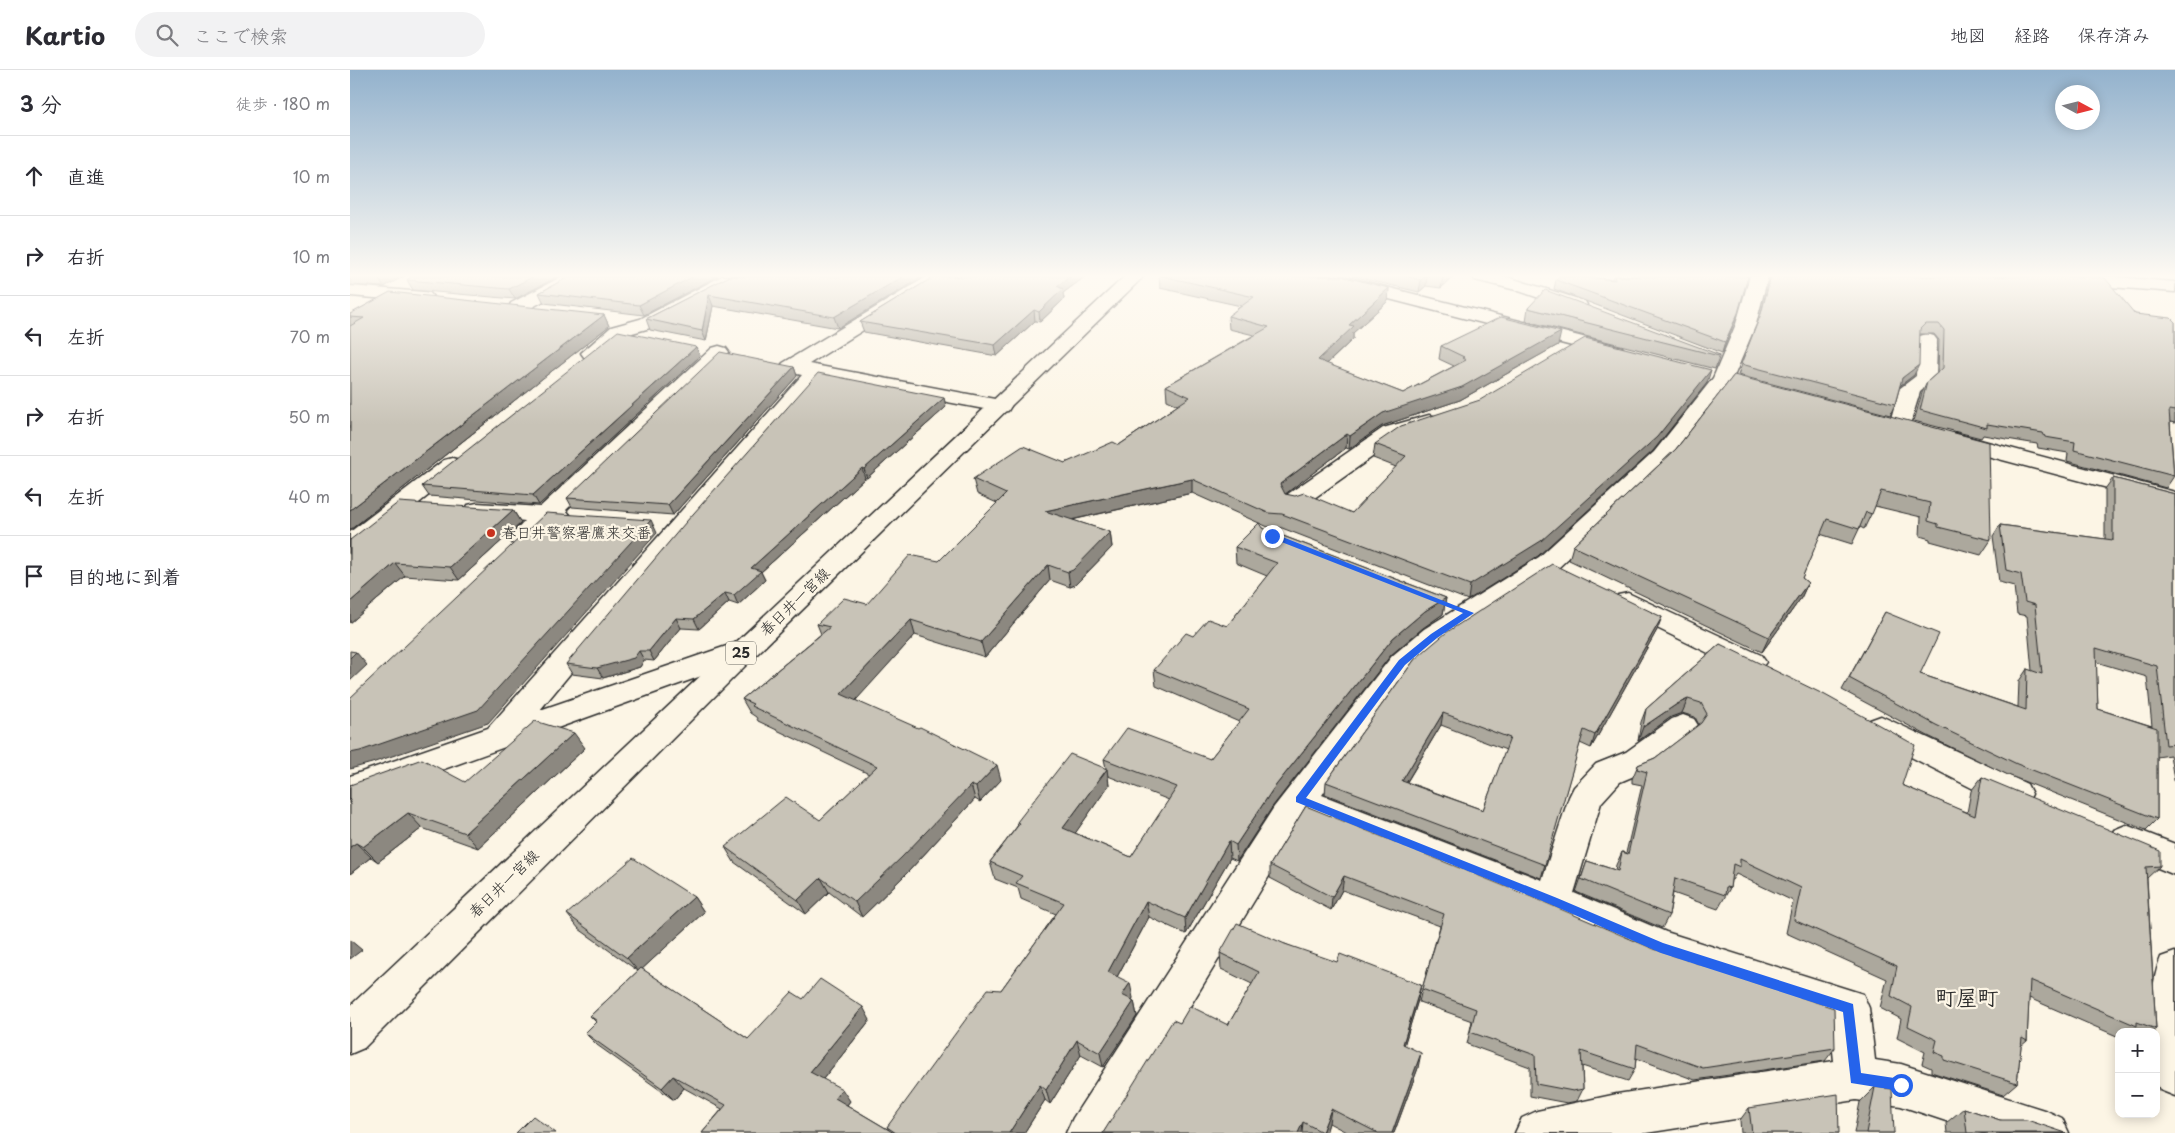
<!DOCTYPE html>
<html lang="ja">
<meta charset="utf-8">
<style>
body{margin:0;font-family:"Playpen Sans","Klee One",sans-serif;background:#f2f2f3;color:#2b2b33}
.controls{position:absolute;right:15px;bottom:15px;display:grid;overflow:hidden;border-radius:10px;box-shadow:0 2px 12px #0003}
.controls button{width:45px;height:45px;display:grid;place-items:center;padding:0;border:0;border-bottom:1px solid #e1e1e2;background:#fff;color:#2b2b33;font:25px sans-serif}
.compass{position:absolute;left:1705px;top:15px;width:45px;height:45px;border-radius:50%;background:#fff;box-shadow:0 2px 12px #0003;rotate:97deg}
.stop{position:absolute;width:15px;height:15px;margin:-11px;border:4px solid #2563eb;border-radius:50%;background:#fff}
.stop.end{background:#2563eb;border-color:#fff;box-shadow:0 1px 5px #0008}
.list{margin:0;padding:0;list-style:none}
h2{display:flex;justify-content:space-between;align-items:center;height:65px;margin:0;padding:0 20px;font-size:21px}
h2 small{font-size:16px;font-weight:400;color:#7c7c81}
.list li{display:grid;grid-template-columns:32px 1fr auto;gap:15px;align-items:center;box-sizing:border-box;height:80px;padding:0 20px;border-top:1px solid #e1e1e2}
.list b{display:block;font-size:19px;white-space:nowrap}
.list em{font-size:16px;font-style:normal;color:#7c7c81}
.icon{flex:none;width:28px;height:28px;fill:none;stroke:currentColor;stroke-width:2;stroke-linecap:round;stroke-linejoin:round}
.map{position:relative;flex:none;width:1825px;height:1063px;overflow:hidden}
header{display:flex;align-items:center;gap:30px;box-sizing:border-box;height:70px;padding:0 25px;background:#fff;border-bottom:1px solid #e1e1e2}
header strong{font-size:24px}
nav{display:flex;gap:28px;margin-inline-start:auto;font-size:18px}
.search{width:350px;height:45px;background:#f2f2f3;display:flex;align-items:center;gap:12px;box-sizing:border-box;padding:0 18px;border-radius:28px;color:#7c7c81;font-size:19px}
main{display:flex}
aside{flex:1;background:#fff}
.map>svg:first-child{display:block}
</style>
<header>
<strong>Kartio</strong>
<div class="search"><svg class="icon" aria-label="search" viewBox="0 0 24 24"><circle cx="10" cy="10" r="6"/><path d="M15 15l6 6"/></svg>ここで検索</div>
<nav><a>地図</a><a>経路</a><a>保存済み</a></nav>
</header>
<main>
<aside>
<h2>3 分<small>徒歩 · 180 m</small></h2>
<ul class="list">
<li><svg class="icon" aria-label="ahead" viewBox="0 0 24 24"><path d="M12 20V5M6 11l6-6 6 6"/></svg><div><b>直進</b></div><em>10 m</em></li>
<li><svg class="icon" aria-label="right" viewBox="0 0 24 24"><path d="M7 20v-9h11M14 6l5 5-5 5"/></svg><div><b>右折</b></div><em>10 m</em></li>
<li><svg class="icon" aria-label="left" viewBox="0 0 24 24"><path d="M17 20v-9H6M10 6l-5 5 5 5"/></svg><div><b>左折</b></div><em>70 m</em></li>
<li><svg class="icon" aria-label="right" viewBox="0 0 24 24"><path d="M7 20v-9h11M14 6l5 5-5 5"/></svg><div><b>右折</b></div><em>50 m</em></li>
<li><svg class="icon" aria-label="left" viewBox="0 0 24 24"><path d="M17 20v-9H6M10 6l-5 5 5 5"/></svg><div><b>左折</b></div><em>40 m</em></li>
<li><svg class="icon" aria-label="arrive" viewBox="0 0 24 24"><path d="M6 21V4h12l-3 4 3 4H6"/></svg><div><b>目的地に到着</b></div></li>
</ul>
</aside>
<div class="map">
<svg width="1825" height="1063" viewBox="0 0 1825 1063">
<rect width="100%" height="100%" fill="#fcf5e5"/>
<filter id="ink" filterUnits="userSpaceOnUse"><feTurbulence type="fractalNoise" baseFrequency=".02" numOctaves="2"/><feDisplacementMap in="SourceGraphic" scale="10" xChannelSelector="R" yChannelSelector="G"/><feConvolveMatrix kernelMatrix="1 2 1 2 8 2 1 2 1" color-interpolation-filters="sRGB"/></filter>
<g filter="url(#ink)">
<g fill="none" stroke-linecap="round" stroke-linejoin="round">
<defs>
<g id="minor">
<path d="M213 206H236L233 210 175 241H161L159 237 161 233Z"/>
<path d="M372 206H395L392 210 304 257 275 265 248 287 241 289 234 287 231 283 261 257 290 249Z"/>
<path d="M578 206H600L459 294 650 330 658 331 661 336 658 341 650 342 471 308 339 460 190 640 394 570 404 573 408 580 404 587 0 733V706L138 658 452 305 433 301 430 297 433 293Z"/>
<path d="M962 206H993L1272 277 1275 281 1272 285 1265 287 965 210Z"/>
<path d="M1122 206H1154L1235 231 1237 235 1235 239H1221L1166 220 1125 210Z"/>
<path d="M1400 206H1418L1406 254 1383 309 1320 392 1207 499 1094 573 1062 600 972 725 1192 810 1219 727 1224 717 1246 694 1276 682 1322 649 1333 645 1344 649 1349 657 1344 665 1298 700 1270 712 1251 733 1224 823 1316 862 1513 924 1519 938 1525 990 1551 994 1697 1041 1712 1048 1719 1063H1632L1551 1036 1506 1030 1296 1063H1165L1172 1048 1187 1041 1267 1024 1484 991 1480 951 1298 890 1190 843 955 747 763 1063H716L723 1048 924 737 1042 586 1074 559 1189 487 1304 382 1363 308 1386 254Z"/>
<path d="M1675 206H1755L1825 212V222L1684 211 1678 210Z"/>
<path d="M0 216 74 222 80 223 83 227 80 231 74 232 0 226Z"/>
<path d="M1577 264 1584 266 1587 270 1586 308 1570 322 1558 361 1550 363 1542 361 1539 356 1549 319 1566 306 1567 270 1570 266Z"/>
<path d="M369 276 376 278 379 282 376 286 216 440 221 446 218 451C213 452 206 452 202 453 185 460 190 481 163 474L159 468 175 451 118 445 115 440 118 435 127 433 190 437 362 278Z"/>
<path d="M1079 345 1087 347 1090 352 1087 357 1049 368 953 436 944 438 935 436 932 431 935 426 1033 358Z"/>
<path d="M1604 363 1825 422V436L1596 375 1593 370 1596 365Z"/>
<path d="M102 388 110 390 114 395 110 400 9 481 0 483V462L94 390Z"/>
<path d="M1278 523 1411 585 1416 592 1411 599 1401 602 1391 599 1268 539 1264 532 1268 525Z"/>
<path d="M1531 646 1677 714 1682 724 1677 734 1665 738 1653 734 1520 666 1515 658 1520 650Z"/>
<path d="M1776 755 1825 774V805L1764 780 1759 770 1764 760Z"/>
<path d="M1825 882V1026L1810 1020 1806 1010V962H1803C1802 936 1801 911 1811 887Z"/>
</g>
<path id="major" d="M775 206H794L404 587 14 978 0 984V936Z"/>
</defs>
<use href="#minor" stroke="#2b2b2b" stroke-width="3"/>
<use href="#major" stroke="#2b2b2b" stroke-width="3"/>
<use href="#minor" fill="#fcf5e5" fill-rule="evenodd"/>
<use href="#major" fill="#fcf5e5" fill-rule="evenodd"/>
</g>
<g fill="#aca89d" stroke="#2b2b2b" fill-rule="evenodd">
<path d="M0 206H54L34 217 0 215Z"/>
<path d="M62 206H209L165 229 63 220 57 210Z"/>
<path d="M220 206H368L294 245 194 233 189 223Z"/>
<path d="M380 206H574L488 258 363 236 356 271 300 260 296 249Z"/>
<path d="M585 206H736L713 223 714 229 690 252 685 251 647 286 514 262 510 252Z"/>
<path d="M809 206H991L1039 218 1038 231 1003 263V269L977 294 1053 323 1104 296 1089 289 1091 276 1208 275 1110 330 1032 356 999 379 996 378 935 424 1002 443 1046 397 1023 388 1025 374 1357 313 1303 381 1188 486 1118 530 932 458 918 457 842 423 722 450 760 462 762 477 725 515 720 517 700 510 635 587 565 565 505 630 651 710 630 732 625 729 558 802 512 847 479 822 456 844 384 792 375 777 470 750 519 704 408 651 406 647 400 643 392 629 471 564 467 554 517 534 589 491 647 433 627 424 623 409 715 393 769 375 828 335 817 330 816 316 904 265 879 259 878 246 891 236 810 218Z"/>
<path d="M1002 206H1104L1091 218 1076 216 1069 222Z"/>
<path d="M1263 206H1398L1384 253 1372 283 1204 219 1206 210 1262 209Z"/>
<path d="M1420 206H1733L1785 244 1825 252V353L1820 352 1824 406 1816 418 1717 391 1718 383 1688 378 1687 374 1633 365 1631 368 1564 351 1572 323 1577 312 1588 302 1589 270 1584 264H1570L1564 305 1550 316 1545 334 1540 345 1388 305 1409 251Z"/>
<path d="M1178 238 1370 285 1365 299 1176 251Z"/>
<path d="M0 244 254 245 259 256 0 460Z"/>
<path d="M346 277 350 286 189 435 79 426 72 416Z"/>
<path d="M444 297 447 306 323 445 222 437 217 428Z"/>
<path d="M1384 305 1641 470 1631 485 1580 471V469L1570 466 1571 447 1525 436 1514 459 1510 457 1502 474 1470 464 1452 508 1458 513 1451 528 1412 582 1219 490 1223 476 1326 379Z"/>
<path d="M594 328 596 337 517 408H515L411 502 415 510 388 535 379 532 349 559 331 558 304 591 294 590 290 597 253 608 222 604 216 594Z"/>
<path d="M1763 408 1825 424V716L1820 685 1807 687V749L1796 760 1658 705 1578 666 1492 620 1535 542 1570 604 1668 637 1669 611 1677 599 1682 601 1677 546 1667 544 1664 516 1649 512 1643 466 1650 455 1755 469V419ZM1746 592 1797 607 1802 656 1748 639Z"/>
<path d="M163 440 171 453 109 510 55 506 0 553V470Z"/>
<path d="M912 458 1096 528 1093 544 1073 558 1041 585 923 736 887 791 880 788 836 864 799 847 767 907 783 928 782 930 784 931 787 946 753 997 731 985 700 1034 695 1030 674 1063H352L372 1039 334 1018 324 1030 247 975 235 963 246 952 240 946 288 901 229 859 217 844 344 827 354 842 292 899 398 969 453 929 520 950 473 1009 500 1031 497 1035 539 1060 537 1057 651 920 706 844 671 829 668 818 645 809 640 792 668 755 667 752 756 698 754 689H860L889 652 806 616 804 600 843 566 877 556 917 506 886 493 885 477ZM758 706 819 730 781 787 725 763 759 715Z"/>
<path d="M1307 560 1241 678 1230 673 1191 808 975 724 976 712 1065 589ZM1091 655 1156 680 1133 740 1057 712Z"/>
<path d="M1370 574 1552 715 1617 743 1621 721 1632 707 1810 796 1797 808 1806 959 1802 962H1769V967L1679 928 1677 971 1671 976 1667 1013 1653 1025 1581 1002V998L1572 994 1575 982 1547 968 1551 949 1530 938 1537 909 1436 863 1443 831 1386 804 1382 810H1381L1380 818 1368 839 1323 823 1319 845 1312 858 1226 822 1237 791 1265 800 1266 795 1272 782 1276 783 1292 715 1282 713V709L1288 695 1305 688 1349 655 1345 647 1332 643 1321 647 1288 671 1291 652 1296 639Z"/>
<path d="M235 678 128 778 72 758 28 792 21 787 0 804V715L115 712Z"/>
<path d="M956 736 1485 978 1475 991 1345 1010 1286 988 1285 999 1278 1011 1232 996 1233 1019 1227 1031 1217 1033 1180 1026V997L1117 974 1122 951 1069 932 1072 919 1090 856 992 820 981 840 920 808V795Z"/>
<path d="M935 874 1068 930 1054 975 1068 998 1044 1063H998L979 1053 976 1063H753L830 953 878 955 902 914 871 899 870 883Z"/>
<path d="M1525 1017 1544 1063H1504L1510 1032Z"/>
<path d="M1399 1038 1489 1063H1391L1390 1050Z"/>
<path d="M1614 1038 1650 1050 1716 1063H1597L1596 1053Z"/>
</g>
<g fill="#8c8880" stroke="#2b2b2b">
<path d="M29 206H54L34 217 27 207Z"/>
<path d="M184 206H209L165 229 159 219Z"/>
<path d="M344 206H368L294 245 289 235Z"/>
<path d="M554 206H574L488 258 484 247Z"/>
<path d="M721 206H736L713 223 714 229 690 252 689 242 707 216Z"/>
<path d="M1075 206H1077L1076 216 1069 222 1071 210Z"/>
<path d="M1093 206H1104L1091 218Z"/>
<path d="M1039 218 1038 231 1003 263V269L967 303 968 290 999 255Z"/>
<path d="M359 225 363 236 356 271 352 261Z"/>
<path d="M684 240 685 251 647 286 645 275Z"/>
<path d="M1388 243 1372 283 1375 272Z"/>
<path d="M254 245 259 256 0 460V440Z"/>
<path d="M1211 262 1208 275 1110 330 1032 356 999 379 1000 366 1033 343Z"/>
<path d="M346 277 350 286 189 435 183 425Z"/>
<path d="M1569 295 1564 305 1547 318 1552 308Z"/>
<path d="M444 297 447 306 323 445 318 435Z"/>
<path d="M1361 300 1357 313 1303 381 1188 486 1118 530 1120 515Z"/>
<path d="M594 328 596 337 517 408 514 399Z"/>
<path d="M997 364 996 378 930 428V414Z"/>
<path d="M512 398 515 408 411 502 415 510 388 535 384 525 401 498Z"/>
<path d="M842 409V423L698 455 695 441Z"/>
<path d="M163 440 171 453 109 510 100 497Z"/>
<path d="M301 450 307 463 138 653 22 693 0 699V683Z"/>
<path d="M760 462 762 477 725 515 720 517 718 502Z"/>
<path d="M45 493 55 506 0 553V532Z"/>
<path d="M698 495 700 510 635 587 631 572Z"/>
<path d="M1458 513 1451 528 1412 582 1419 567Z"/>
<path d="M375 523 379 532 349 559 344 549Z"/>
<path d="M1096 528 1093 544 1073 558 1041 585 923 736 887 791 886 775 923 719 1043 568 1075 541Z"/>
<path d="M1312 547 1307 560 1241 678 1245 665Z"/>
<path d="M326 548 331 558 304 591 299 581Z"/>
<path d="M561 550 565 565 498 639 491 624Z"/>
<path d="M289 581 294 590 290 597 253 608 247 598Z"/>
<path d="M6 582 17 595 0 611V588Z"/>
<path d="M1338 629 1332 643 1321 647 1288 671 1293 657 1327 634Z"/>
<path d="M1093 643 1091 655 1050 723 1052 711Z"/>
<path d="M224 663 235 678 128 778 115 763Z"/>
<path d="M647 695 651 710 630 732 626 717Z"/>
<path d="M757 699 759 715 717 775 713 758Z"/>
<path d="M621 715 625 729 558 802 512 847 505 832Z"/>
<path d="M58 743 72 758 28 792 13 777Z"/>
<path d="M879 771 880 788 836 864 835 848Z"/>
<path d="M6 773 21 787 0 804V777Z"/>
<path d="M994 806 992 820 981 840 982 827Z"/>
<path d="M471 808 479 822 456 844 448 830Z"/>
<path d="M344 827 354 842 289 902 277 888Z"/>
<path d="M796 831 799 847 761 918 758 902Z"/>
<path d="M0 870 12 880 0 889Z"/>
<path d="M780 913 783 928 775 940 772 925Z"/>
<path d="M1071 915 1068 930 1050 989 1053 974Z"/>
<path d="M784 931 787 946 753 997 750 983Z"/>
<path d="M513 937 520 950 469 1014 460 1002Z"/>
<path d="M727 970 731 985 700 1034 696 1020Z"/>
<path d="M1071 983 1068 998 1044 1063H1042Z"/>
<path d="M323 1006 334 1018 324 1030 312 1018Z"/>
<path d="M690 1015 695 1030 674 1063H659Z"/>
<path d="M492 1019 500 1031 493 1040 485 1028Z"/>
<path d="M981 1039 979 1053 976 1063H972Z"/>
<path d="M953 1052 952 1063H948Z"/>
</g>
<g fill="#c8c3b7" stroke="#2b2b2b" fill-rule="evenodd">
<path d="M62 206H184L159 219 57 210Z"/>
<path d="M220 206H344L289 235 189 223Z"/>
<path d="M380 206H554L484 247 359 225 352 261 296 249Z"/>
<path d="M585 206H721L707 216 713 219 689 242 684 240 645 275 510 252Z"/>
<path d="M812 206H991L1039 218 999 255 1004 256 968 290 1053 323 1116 290 1112 288 1114 287 1091 276 1151 247 1211 262 1112 317 1033 343 1000 366 997 364 930 414 935 424 945 426 954 423 1002 443 1056 386 1025 374 1051 356 1130 330 1235 268 1361 300 1307 367 1191 471 1120 515 932 444 918 443 842 409 695 441 760 462 723 500 718 502 698 495 631 572 561 550 491 624 568 658 570 657 647 695 626 717 621 715 552 787 505 832 471 808 448 830 375 777 436 727 470 750 527 696 401 636 403 634 392 629 480 557 467 554 494 528 517 534 560 485 589 491 656 424 623 409 673 376 715 393 763 372 769 375 840 327 816 316 919 257 878 246 904 227Z"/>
<path d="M1055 206H1075L1071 210Z"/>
<path d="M1209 206H1225L1265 210 1264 206H1398L1388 243 1375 272 1206 210Z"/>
<path d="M1421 206H1733L1755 208 1785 244 1821 248 1825 252V341L1819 340 1824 406 1724 380 1725 372 1695 367 1693 363 1637 354V358L1570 340 1577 312 1593 298 1594 260 1589 254H1575L1570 259 1569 295 1552 308 1545 334 1391 294 1411 244Z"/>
<path d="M1195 220 1370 285 1369 286 1178 238Z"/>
<path d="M40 222 254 245 0 440V256L14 248 0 247V244Z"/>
<path d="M268 261 346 277 183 425 72 416Z"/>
<path d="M370 282 444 297 318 435 217 428Z"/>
<path d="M468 303 594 328 514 399 512 398 401 498 411 501 384 525 375 523 344 549 326 548 299 581H289L284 588 247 598 216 594 336 452Z"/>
<path d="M1384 305 1639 372 1641 470 1588 457V454L1578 451 1580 433 1531 421 1522 444 1516 442 1509 459 1477 449 1452 508 1458 513 1419 567 1223 476 1326 379Z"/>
<path d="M1763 408 1825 424V674L1816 675 1807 596 1746 578 1748 639 1807 658V749L1667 694 1586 655 1499 608 1535 542 1589 564 1570 604 1676 640 1677 599 1692 604 1685 535 1675 532 1671 504 1656 500 1650 455 1763 470Z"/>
<path d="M49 432 163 440 100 497 45 493 0 532V470Z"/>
<path d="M196 443 301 450 128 640 10 681 0 683V628Z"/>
<path d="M909 453 912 458 1096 528 1075 541 1043 568 923 719 886 775 879 771 835 848 796 831 758 902 780 913 772 925 784 931 750 983 727 970 696 1020 690 1015 659 1063H546L537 1057 638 919 651 920 714 833 666 813 672 806 640 792 670 753 667 752 720 684 757 699 713 758 781 787 827 717 754 689 777 658 860 689 899 639 804 600 836 563 843 566 858 549 877 556 927 493 885 477Z"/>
<path d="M1202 494 1312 547 1245 665 1234 660 1195 795 976 712 1065 589 1097 562ZM1093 643 1160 668 1133 740 1052 711Z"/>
<path d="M1370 574 1475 625 1565 675 1552 715 1625 746 1632 707 1810 781V796L1796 797 1806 959 1787 952V956L1680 910 1677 971 1672 968 1667 1013 1594 990V986L1584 982 1587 970 1558 956 1562 937 1541 926 1547 896 1444 850 1451 818 1390 789V797L1383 794 1380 818 1376 817 1375 825 1325 808 1319 845 1231 809 1237 791 1268 801 1272 782 1278 784 1297 702 1287 699 1288 695 1305 688 1351 653 1357 644 1351 633 1338 629 1327 634 1293 657 1296 639Z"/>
<path d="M0 581 6 582 0 588Z"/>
<path d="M185 651 224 663 115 763 58 743 13 777 6 773 0 777V715L72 689 115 712Z"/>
<path d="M956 736 1194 832 1304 879 1484 938 1485 978 1353 998 1287 974 1285 999 1231 981 1233 1019 1223 1021 1186 1014 1185 985 1120 962 1126 939 1072 919 1094 844 994 806 982 827 920 795Z"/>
<path d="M283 788 344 827 277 888 217 844Z"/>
<path d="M887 853 935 874 987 892 990 884 1071 915 1053 974 1071 983 1042 1063H1028L981 1039 972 1062 953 1052 948 1063H753L823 950 830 953 840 936 878 955 909 902 870 883Z"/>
<path d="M291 898 398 969 442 922 453 929 470 909 513 937 460 1002 492 1019 485 1028 544 1063H352L376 1035 323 1006 312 1018 235 963 247 951 240 946Z"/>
<path d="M1525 1017 1542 1019 1544 1063H1516Z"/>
<path d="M1488 1024 1489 1063H1402L1399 1038Z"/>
<path d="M1614 1038 1650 1050H1677L1716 1063H1617Z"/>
<path d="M183 1046 206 1063H166Z"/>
</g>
</g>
<linearGradient id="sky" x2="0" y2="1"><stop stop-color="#93b2cd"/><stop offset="0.58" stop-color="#fefaf3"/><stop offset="1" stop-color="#fefaf3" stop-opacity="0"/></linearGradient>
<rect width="1825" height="355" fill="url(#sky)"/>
<path fill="#2563eb" d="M919 464H925L1124 543 1087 568 1055 595 956 728 1207 828 1313 873 1503 934 1511 1003 1551 1009 1555 1010 1557 1015 1555 1019 1551 1021 1501 1013 1493 942 1311 883 1200 834 946 732V727L1049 590 1081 564 1113 543 919 467Z"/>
<circle fill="#c8321e" stroke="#fcf5e5" stroke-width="2" cx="141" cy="463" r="5"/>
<g text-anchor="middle" stroke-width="4.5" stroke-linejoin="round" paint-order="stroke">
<rect fill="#fcf5e5" stroke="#6a6863" stroke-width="1" x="376" y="571.5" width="30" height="23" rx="4"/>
<g font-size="14" font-weight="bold" fill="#2b2b2b">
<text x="391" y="588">25</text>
</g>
<g font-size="15" fill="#2b2b2b" stroke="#fcf5e5" text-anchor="start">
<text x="151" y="468">春日井警察署鷹来交番</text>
</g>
<g font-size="15" fill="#2b2b2b" stroke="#fcf5e5">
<text transform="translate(445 532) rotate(-44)" y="5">春日井一宮線</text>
<text transform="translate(154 814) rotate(-44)" y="5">春日井一宮線</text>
</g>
<g font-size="21" font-weight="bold" fill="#2b2b2b" stroke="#fcf5e5">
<text x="1617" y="935">町屋町</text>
</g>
</g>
</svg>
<div class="controls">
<button>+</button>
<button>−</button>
</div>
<svg class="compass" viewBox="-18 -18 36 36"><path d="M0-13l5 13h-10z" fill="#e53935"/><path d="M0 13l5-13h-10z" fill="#7c7c81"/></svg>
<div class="stop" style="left:1551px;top:1015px"></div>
<div class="stop end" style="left:922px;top:466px"></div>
</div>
</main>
